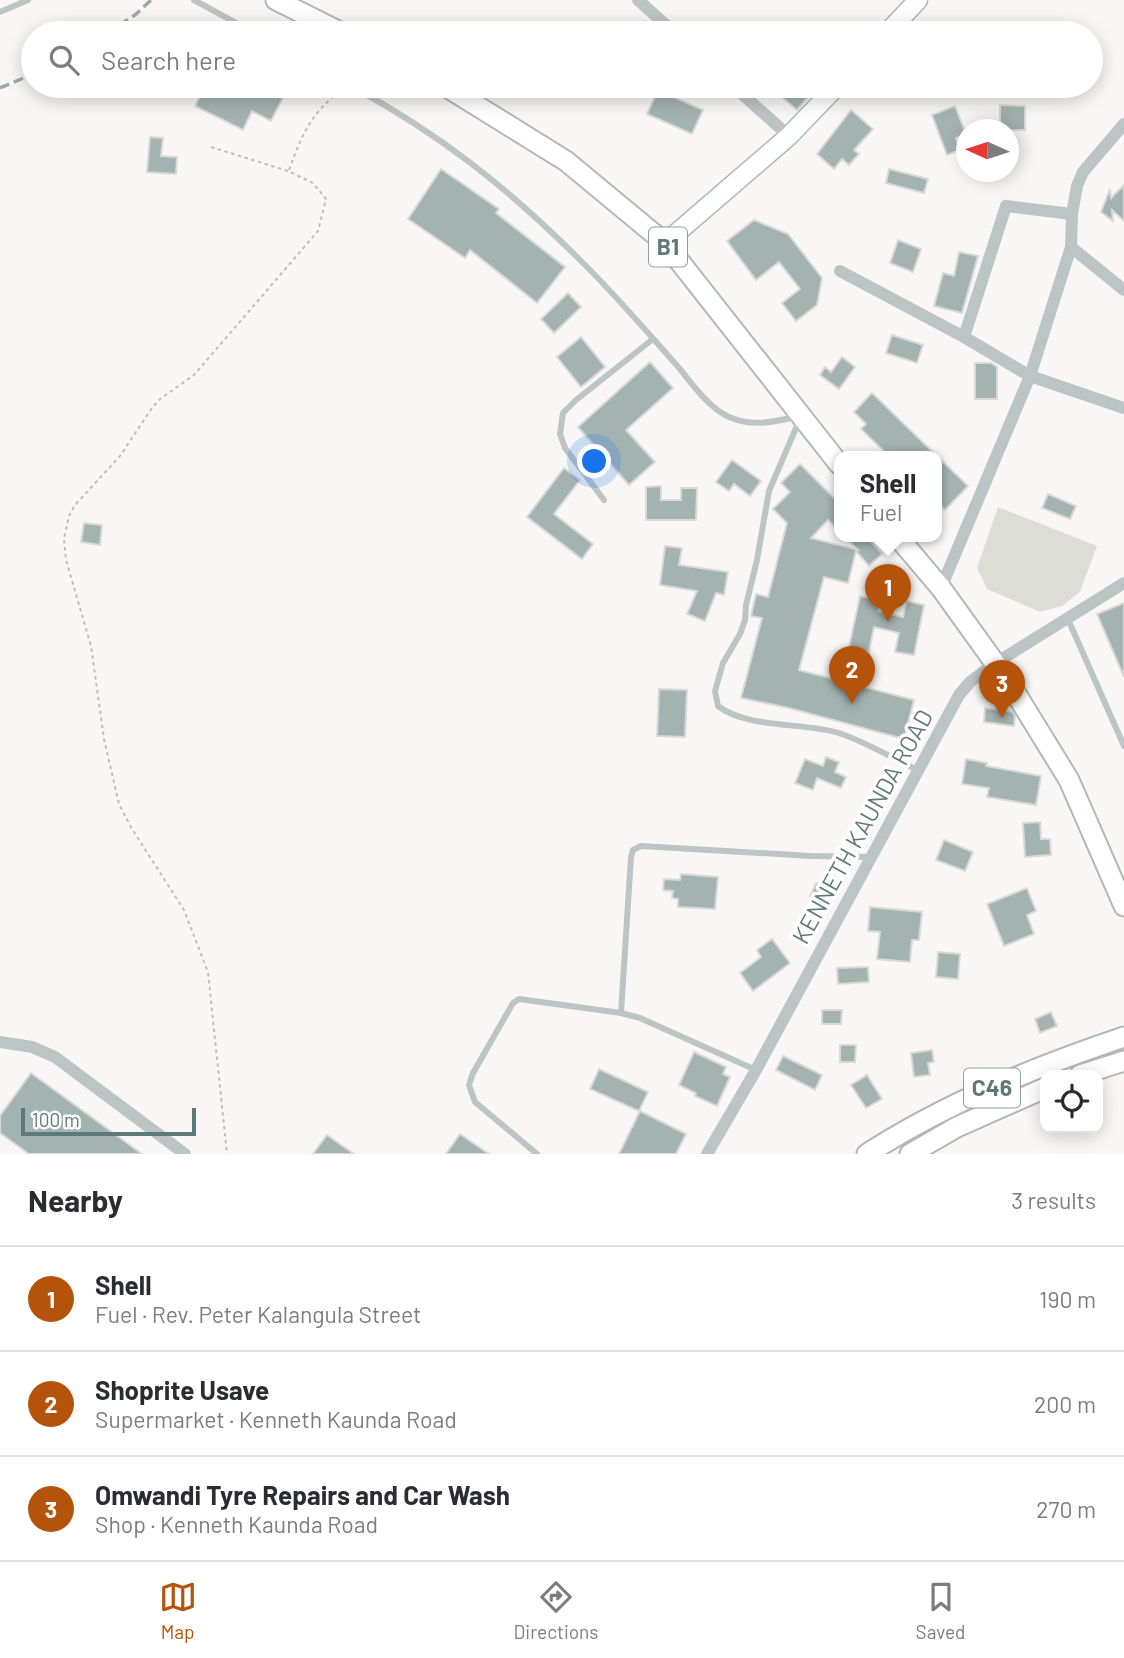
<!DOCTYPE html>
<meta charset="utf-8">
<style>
body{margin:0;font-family:Barlow,sans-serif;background:#f7f7f7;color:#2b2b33}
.controls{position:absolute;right:21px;bottom:21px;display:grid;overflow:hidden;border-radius:14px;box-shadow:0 4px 18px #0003}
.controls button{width:63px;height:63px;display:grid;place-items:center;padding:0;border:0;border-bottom:2px solid #e1e1e2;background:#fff;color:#2b2b33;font:35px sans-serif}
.compass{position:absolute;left:956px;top:119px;width:63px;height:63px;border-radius:50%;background:#fff;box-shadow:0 4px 18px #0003;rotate:273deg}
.scale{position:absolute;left:21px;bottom:18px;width:175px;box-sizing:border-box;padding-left:7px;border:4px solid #5e7979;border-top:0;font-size:19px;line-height:24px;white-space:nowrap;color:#5e7979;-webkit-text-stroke:5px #fff;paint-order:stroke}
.you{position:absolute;left:595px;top:462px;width:24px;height:24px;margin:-18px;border:5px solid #fff;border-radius:50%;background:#1a73e8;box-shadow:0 0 0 10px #1a73e833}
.badge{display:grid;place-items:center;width:46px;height:46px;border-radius:50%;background:#b45309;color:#fff;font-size:23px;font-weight:700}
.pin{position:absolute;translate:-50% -58px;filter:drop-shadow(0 2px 4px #0008)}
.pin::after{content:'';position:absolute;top:37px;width:24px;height:21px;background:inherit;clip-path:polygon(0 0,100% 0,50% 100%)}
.popup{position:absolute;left:834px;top:451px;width:108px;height:91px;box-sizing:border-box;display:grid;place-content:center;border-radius:14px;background:#fff;filter:drop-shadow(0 2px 5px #0005);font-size:23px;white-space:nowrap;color:#7c7c81}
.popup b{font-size:26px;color:#2b2b33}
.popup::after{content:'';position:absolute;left:50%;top:100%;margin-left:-14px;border:14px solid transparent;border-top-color:#fff}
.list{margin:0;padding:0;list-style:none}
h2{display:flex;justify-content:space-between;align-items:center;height:91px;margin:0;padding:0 28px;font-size:30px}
h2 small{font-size:23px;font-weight:400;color:#7c7c81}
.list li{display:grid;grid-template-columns:46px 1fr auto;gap:21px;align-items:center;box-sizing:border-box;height:105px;padding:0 28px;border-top:2px solid #e1e1e2}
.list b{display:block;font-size:26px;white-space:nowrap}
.list p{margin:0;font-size:23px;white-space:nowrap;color:#7c7c81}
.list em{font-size:23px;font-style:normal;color:#7c7c81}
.icon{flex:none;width:38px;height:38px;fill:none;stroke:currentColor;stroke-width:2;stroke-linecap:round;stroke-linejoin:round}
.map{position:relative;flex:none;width:1124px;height:1154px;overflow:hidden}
.search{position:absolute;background:#fff;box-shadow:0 4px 18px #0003;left:21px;right:21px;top:21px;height:77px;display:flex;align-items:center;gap:18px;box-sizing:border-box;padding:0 24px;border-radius:38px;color:#7c7c81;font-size:26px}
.sheet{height:406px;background:#fff}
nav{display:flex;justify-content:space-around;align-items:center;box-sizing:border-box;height:98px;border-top:2px solid #e1e1e2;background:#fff;font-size:19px;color:#7c7c81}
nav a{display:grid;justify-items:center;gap:4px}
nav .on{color:#b45309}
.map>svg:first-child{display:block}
</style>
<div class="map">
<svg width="1124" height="1154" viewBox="0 0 1124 1154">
<rect width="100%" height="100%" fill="#f8f7f5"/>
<path fill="#dcddd4" d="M998 507 1097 546 1080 592 1062 606 1040 612 987 589 977 568Z"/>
<g fill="#a3b3b2" stroke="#d9d9d7" stroke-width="2">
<path d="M205 86H289L271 121 252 111 243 130 195 106Z"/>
<path d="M783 86H817L797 110 777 93Z"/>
<path d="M658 90 703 110 692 134 647 114Z"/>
<path d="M1000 105 1025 106V130H1000Z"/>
<path d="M955 106 966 134 956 138 960 150 947 155 932 115Z"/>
<path d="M851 110 873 129 854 150 859 154 849 165 842 159 834 169 817 154Z"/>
<path d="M150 137 163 138 161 156 177 157 176 174 147 172Z"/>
<path d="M441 169 499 209 496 213 565 267 537 303 470 250 465 258 408 219Z"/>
<path d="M889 169 928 179 924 193 886 183Z"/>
<path d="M1124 185V221L1112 210 1113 221 1101 212 1110 189 1111 198Z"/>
<path d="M754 220 788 234 822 278 817 305 796 321 782 303 800 289 779 262 756 280 727 241Z"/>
<path d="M898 240 921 249 913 272 890 263Z"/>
<path d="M959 252 978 256 962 313 934 306 943 273 954 276Z"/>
<path d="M568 293 581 307 554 333 541 319Z"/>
<path d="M892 335 923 345 917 363 886 353Z"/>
<path d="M581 337 605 367 581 387 557 357Z"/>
<path d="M842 357 855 367 839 389 820 375 825 367 831 372Z"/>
<path d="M650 362 673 388 626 430 655 462 629 485 578 427Z"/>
<path d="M975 363H991L997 367V399H975Z"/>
<path d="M872 393 937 456H889L861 429 866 424 854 412Z"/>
<path d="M937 456 968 486 945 510 937 502Z"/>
<path d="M732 460 761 481 750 496 734 484 729 491 716 482Z"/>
<path d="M800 464 839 503V531L828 520 811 538 858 550 844 536H866L882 554 869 566 856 551 848 583 824 577 799 670 914 700 904 739 789 708 741 698 762 618 751 616 756 594 768 597 787 523 773 509 790 492 781 483Z"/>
<path d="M564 468 580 480 554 514 593 544 582 559 527 517Z"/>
<path d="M661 486V500H681V488H697L696 520H646V487Z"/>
<path d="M1048 494 1076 506 1070 519 1042 508Z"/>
<path d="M84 523 102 525 100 545 81 542Z"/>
<path d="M665 546 682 548 679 565 728 572 724 595 716 593 705 621 687 614 697 591 660 585Z"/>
<path d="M860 596 881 601 878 611 903 617 907 601 924 605 914 655 895 652 899 633 874 627 869 652 849 647Z"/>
<path d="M1124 603V677L1097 614Z"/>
<path d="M659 689 687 690 685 737 657 736Z"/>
<path d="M985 708 1013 712 1015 716 1014 726 984 722Z"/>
<path d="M826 757 839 762 835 772 846 777 841 788 817 778 813 790 795 783 805 759 823 766Z"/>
<path d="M966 759 987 763 986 766 1041 776 1036 805 987 797 989 788 962 784Z"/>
<path d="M1040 822 1041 839H1050L1051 855 1025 857 1023 823Z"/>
<path d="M944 840 973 852 965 871 936 860Z"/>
<path d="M681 874 718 877 715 909 678 907V899L672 898 673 891 663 890 664 879 680 880Z"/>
<path d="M816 883 834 891 828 905 810 897Z"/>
<path d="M1027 888 1036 911 1027 915 1034 934 1004 946 987 904Z"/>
<path d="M870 907 922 912 919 940H912L910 962 877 959 880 932 868 931Z"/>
<path d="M772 939 790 963 753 991 740 973 761 957 757 950Z"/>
<path d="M938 952 960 954 958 979 936 977Z"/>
<path d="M868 967 869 982 838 984 837 968Z"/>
<path d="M822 1010H842L841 1024H822Z"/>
<path d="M1051 1012 1057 1026 1040 1033 1035 1019Z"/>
<path d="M840 1045H856L855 1062H840Z"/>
<path d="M932 1050 934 1062 928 1063 930 1075 914 1077 911 1053Z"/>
<path d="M694 1052 726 1067 723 1074 730 1077 717 1106 695 1096 696 1093 679 1085Z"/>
<path d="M783 1056 822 1075 815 1090 776 1070Z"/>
<path d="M599 1069 648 1092 639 1111 590 1089Z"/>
<path d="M31 1073 142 1154H29L0 1133V1116Z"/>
<path d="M867 1075 882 1099 866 1108 851 1085Z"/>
<path d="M640 1111 686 1134 676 1154H619Z"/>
<path d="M460 1134 489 1154H446Z"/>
<path d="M327 1135 354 1154H313Z"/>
</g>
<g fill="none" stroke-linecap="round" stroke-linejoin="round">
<defs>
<g id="secondary">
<path d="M887 33 918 0"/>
<path d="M665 243 789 136 837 86"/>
</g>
<g id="primary">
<path d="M276 0 342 33"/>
<path d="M445 86 566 161 665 243 839 464"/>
<path d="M897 536 941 588 1010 684 1069 780 1124 906"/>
<path d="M1080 1075 1124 1061"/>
<path d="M867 1154C946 1103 1035 1067 1124 1037"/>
<path d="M910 1154 957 1127 1045 1088"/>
</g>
</defs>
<use href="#secondary" stroke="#aebaba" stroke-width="21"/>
<use href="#primary" stroke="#b0b9b9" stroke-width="23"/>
<g stroke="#b9bfbf" stroke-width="2" stroke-dasharray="3.5 3.5" stroke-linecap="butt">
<path d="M211 147 288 171 313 183 326 199 318 231 194 375 160 399 152 408 120 456 75 505 69 516 64 539 66 560 91 646 104 739 119 804 132 829 184 910 208 972 227 1154"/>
<path d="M289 170C303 132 310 115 342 89"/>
</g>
<g stroke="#bcc5c5" stroke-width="6">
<path d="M194 0 255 33"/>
<path d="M0 12 28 0"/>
<path d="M351 86C440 134 508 188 579 259 614 293 647 332 680 369 693 385 709 408 729 417 752 427 772 422 796 417"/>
<path d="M799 421 769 491 757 560 746 605 745 620 740 634 723 663 715 691 718 706C748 729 803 722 839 733 866 742 892 758 918 770"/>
<path d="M604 500 565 448 560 434 563 413 576 400 653 339"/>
<path d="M1067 617 1124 746"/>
<path d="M621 1013 631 857 633 850 641 846 811 856 871 857"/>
<path d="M537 1154 475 1102 469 1085 473 1073 513 1003 519 999 621 1013 640 1018 756 1070"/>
</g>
<g stroke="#bcc5c5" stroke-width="12">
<path d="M638 0 675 33"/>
<path d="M733 86 789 136"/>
<path d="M1071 247 1124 290"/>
<path d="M840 271 964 337 1030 376 1124 408"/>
<path d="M964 337 1006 206 1072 214"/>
<path d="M941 588 1030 376 1071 247 1072 214 1077 186 1083 172 1124 124"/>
<path d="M0 1042 32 1047 55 1057 185 1154"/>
<path d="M707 1154 756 1070 959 695 970 682 994 664 1124 583"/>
</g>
<use href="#secondary" stroke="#fff" stroke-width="18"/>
<use href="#primary" stroke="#fff" stroke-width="19"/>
<g stroke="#9caaaa" stroke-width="3.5" stroke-dasharray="10 5" stroke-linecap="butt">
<path d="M107 33 135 15 151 0"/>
<path d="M0 88 33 74"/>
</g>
</g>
<g text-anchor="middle" stroke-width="7" stroke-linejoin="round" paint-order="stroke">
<g fill="#fff" stroke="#8ea1a1" stroke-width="2">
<rect x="649" y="227.5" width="38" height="39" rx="5"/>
<rect x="964" y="1068.5" width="56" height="39" rx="5"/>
</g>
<g font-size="23" font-weight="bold" fill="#5e7979">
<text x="668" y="255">B1</text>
<text x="992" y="1096">C46</text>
</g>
<g font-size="24" fill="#5e7979" stroke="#fff">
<text transform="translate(863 827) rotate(-61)" y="8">KENNETH KAUNDA ROAD</text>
</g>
</g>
</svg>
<div class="controls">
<button><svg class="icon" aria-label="locate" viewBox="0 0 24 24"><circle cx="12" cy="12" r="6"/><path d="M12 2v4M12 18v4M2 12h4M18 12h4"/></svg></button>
</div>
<svg class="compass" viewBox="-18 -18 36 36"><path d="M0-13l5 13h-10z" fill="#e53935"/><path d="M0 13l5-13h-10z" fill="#7c7c81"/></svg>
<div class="scale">100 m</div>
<div class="you"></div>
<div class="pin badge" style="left:888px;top:622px">1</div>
<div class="popup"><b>Shell</b>Fuel</div>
<div class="pin badge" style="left:852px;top:704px">2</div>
<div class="pin badge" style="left:1002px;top:718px">3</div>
<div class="search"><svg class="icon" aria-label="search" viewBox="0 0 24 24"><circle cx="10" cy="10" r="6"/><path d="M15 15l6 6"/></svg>Search here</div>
</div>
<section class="sheet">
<h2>Nearby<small>3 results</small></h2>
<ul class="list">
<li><span class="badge">1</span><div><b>Shell</b><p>Fuel · Rev. Peter Kalangula Street</p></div><em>190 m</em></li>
<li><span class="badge">2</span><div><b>Shoprite Usave</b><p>Supermarket · Kenneth Kaunda Road</p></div><em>200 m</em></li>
<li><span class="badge">3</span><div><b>Omwandi Tyre Repairs and Car Wash</b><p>Shop · Kenneth Kaunda Road</p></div><em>270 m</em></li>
</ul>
</section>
<nav>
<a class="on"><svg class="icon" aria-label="map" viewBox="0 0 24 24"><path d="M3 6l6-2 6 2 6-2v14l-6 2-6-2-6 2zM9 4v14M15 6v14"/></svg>Map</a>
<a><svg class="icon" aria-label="directions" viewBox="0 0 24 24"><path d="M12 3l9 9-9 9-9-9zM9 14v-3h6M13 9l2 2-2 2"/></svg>Directions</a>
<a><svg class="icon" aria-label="saved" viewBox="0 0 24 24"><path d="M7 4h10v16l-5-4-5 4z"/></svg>Saved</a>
</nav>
